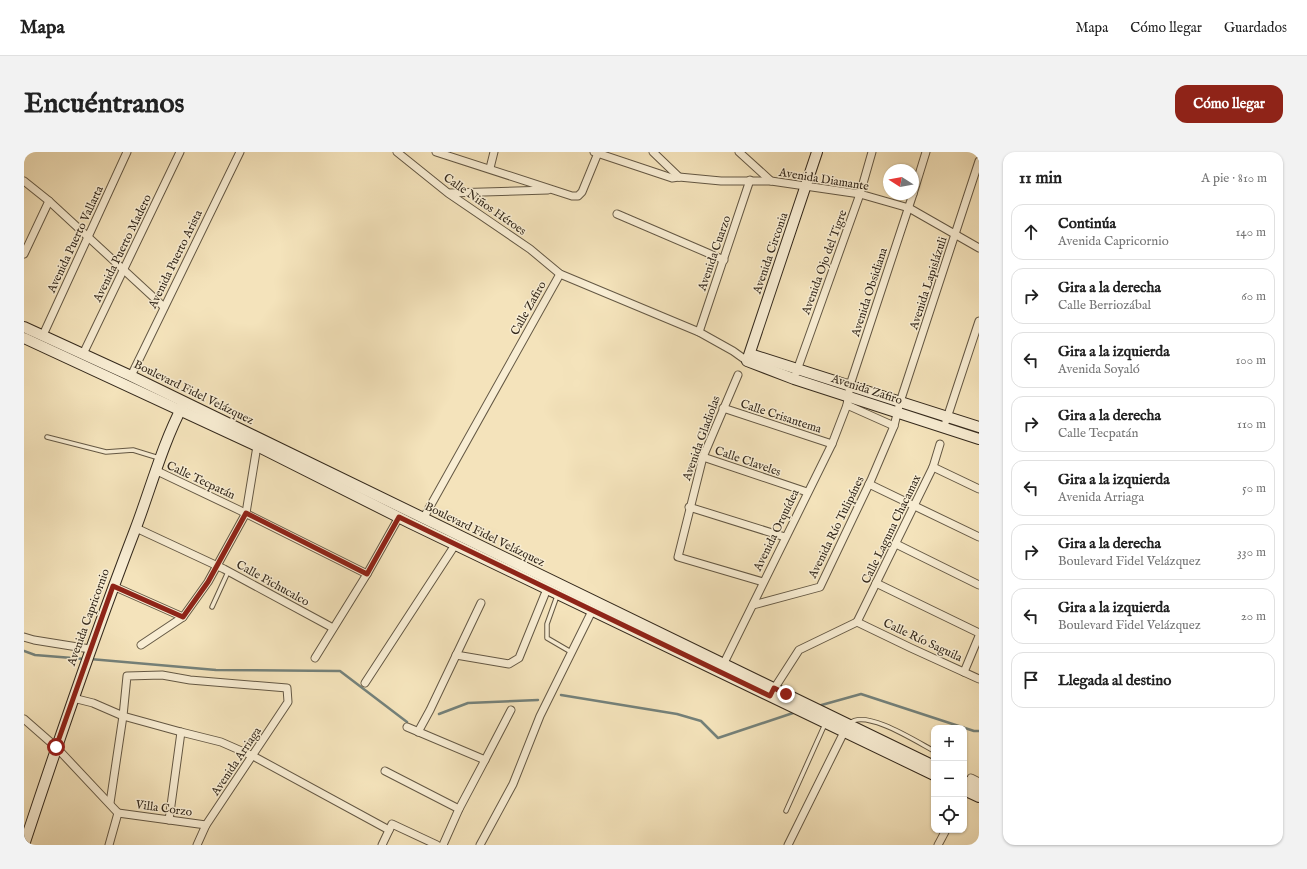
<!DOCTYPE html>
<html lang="es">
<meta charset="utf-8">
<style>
body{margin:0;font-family:"IM FELL English",serif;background:#f2f2f2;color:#222}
.controls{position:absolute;right:12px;bottom:12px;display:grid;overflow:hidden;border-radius:8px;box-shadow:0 1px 3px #0004}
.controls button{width:36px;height:36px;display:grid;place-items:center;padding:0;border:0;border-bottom:1px solid #e0e0e0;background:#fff;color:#222;font:20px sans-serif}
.compass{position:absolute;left:859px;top:12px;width:36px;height:36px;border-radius:50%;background:#fff;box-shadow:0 1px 3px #0004;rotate:281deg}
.stop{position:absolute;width:12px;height:12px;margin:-9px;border:3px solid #8f2418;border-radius:50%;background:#fff}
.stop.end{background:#8f2418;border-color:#fff;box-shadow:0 1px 4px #0008}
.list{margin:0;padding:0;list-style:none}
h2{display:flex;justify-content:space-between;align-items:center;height:52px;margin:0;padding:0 16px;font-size:17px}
h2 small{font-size:13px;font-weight:400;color:#767676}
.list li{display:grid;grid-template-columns:26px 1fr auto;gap:12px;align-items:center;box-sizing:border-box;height:56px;margin:0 8px 8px;padding:0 8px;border:1px solid #e0e0e0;border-radius:12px}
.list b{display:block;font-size:15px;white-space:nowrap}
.list p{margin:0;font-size:13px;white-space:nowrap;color:#767676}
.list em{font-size:13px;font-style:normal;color:#767676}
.icon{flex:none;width:22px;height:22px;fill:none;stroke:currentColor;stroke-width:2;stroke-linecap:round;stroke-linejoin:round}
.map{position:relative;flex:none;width:955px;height:693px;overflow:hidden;border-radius:12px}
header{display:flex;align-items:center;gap:24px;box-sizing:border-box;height:56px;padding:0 20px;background:#fff;border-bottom:1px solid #e0e0e0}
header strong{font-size:19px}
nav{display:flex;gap:22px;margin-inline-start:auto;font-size:14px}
.intro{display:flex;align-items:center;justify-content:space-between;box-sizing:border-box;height:96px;padding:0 24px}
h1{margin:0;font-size:28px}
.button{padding:10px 18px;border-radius:12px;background:#8f2418;color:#fff;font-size:14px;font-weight:700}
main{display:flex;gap:24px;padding:0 24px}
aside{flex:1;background:#fff;border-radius:12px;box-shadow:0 1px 3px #0004}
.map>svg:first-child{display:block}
</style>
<header>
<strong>Mapa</strong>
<nav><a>Mapa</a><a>Cómo llegar</a><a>Guardados</a></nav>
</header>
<div class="intro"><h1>Encuéntranos</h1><a class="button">Cómo llegar</a></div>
<main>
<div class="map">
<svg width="955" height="693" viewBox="0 0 955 693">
<rect width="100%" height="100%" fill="#f4e3bb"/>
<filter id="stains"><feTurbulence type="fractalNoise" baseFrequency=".005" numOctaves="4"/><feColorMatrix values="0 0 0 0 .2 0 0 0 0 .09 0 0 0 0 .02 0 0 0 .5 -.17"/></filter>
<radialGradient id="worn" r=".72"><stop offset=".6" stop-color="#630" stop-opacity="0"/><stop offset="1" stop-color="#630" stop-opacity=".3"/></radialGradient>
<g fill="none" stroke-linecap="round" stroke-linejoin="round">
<g stroke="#74817a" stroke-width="2.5">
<path d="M0 499 11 503 61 507"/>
<path d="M66 507 192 518 316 519 383 570"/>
<path d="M537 543 653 562 677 569 694 586 772 560"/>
<path d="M794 554 837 542 950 579H955"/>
<path d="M415 562 444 551 514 548"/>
</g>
<defs>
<g id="lane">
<path d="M23 285 82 300 109 298 135 306"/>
<path d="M533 444 523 472V486L547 500"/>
<path d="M188 455 204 420"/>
<path d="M826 571C842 557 893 590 910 599"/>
<path d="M762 659 801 572"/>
</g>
<g id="street">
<path d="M373 0 424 41 506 97 536 122 675 180 709 199 723 209"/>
<path d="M412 0 548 44H554L558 40 574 1"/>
<path d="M570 0 648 26 655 25 697 29H747L836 42 885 56 955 96"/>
<path d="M629 0 655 25"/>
<path d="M715 0 747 29"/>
<path d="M466 16 470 0"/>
<path d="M0 29 25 49 140 155"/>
<path d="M425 41 524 38"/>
<path d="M889 42 902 0"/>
<path d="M593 62 700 108"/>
<path d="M0 102 25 49"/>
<path d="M675 180 726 28"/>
<path d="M19 183 103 0"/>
<path d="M59 202 156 0"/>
<path d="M772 221 836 42 848 0"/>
<path d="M714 223 679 305 654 405 739 430"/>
<path d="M107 224 216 0"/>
<path d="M823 253 870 274"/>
<path d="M699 256 808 292"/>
<path d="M922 269 955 169"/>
<path d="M679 305 783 340"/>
<path d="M909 315 955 337"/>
<path d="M131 318 215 358 343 422"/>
<path d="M845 332 955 385"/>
<path d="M665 355 761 385"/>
<path d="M399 367 536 122"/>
<path d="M112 376 200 417 309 476"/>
<path d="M872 392 955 433"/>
<path d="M852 431 955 481"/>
<path d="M89 434 159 465"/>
<path d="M729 453 796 435 847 328 870 274 876 250 955 9"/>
<path d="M833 470 909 315 916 292"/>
<path d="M833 470 887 496 955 527"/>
<path d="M0 485 10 488 66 497"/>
<path d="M117 493 159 465 184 430 222 361 233 294"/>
<path d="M432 503 485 512 495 506 523 437"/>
<path d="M291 506 343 422 375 365"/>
<path d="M698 515 808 292 823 253 826 233 889 42"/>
<path d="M940 520 955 484"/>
<path d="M341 531 431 393"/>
<path d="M748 540 775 498 833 470"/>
<path d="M49 546 69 551 99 564 157 580"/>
<path d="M0 567 32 595 94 661"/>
<path d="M383 575 461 608 435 657 419 693"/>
<path d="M394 580 406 558 457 451"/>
<path d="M461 608 487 558"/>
<path d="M361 619 435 657"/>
<path d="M943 635 947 626 955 630"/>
<path d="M86 651 99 564 103 524 138 523 166 528 263 536 264 550 182 673 173 693"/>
<path d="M94 661 182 673"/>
<path d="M145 668 157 580 197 590 229 604 365 678"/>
<path d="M85 693 94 661"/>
<path d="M358 693 368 672 413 693"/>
<path d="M456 693 489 632 516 564 568 459"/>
<path d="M764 693 822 576"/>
<path d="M914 693 922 678"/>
</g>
<g id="secondary">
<path d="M793 0 723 209 770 227 955 287"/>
<path d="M0 175 107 224 910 614"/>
<path d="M0 186 233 294 386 371 910 623"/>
<path d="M726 202 955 275"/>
<path d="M940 629 955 636"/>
<path d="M940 638 955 645"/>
<path d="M0 693C35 587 71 482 111 378 127 336 138 293 159 253"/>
</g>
</defs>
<use href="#lane" stroke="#645844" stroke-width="5.5"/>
<use href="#street" stroke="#645844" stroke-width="9"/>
<use href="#secondary" stroke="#34291c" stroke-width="12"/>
<use href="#lane" stroke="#f8edd3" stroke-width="3.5"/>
<use href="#street" stroke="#f8edd3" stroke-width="7"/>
<use href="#secondary" stroke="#f8edd3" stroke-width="10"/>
</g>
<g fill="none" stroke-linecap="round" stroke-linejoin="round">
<path stroke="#8f2418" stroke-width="5" d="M32 595 89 434 159 465 184 430 222 361 343 422 375 365 746 544 750 536 762 542"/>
</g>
<g text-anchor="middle" stroke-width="3" stroke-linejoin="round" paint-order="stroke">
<g font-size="12" fill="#34291c" stroke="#f8edd3">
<text transform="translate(800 27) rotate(9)" y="4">Avenida Diamante</text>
<text transform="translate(461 52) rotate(35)" y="4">Calle Niños Héroes</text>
<text transform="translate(51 87) rotate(-65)" y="4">Avenida Puerto Vallarta</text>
<text transform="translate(98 96) rotate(-64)" y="4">Avenida Puerto Madero</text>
<text transform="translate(690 101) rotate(-71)" y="4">Avenida Cuarzo</text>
<text transform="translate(746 101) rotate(-71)" y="4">Avenida Circonia</text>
<text transform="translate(151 107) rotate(-64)" y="4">Avenida Puerto Arista</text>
<text transform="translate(800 110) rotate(-70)" y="4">Avenida Ojo del Tigre</text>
<text transform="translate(904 131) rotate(-72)" y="4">Avenida Lapislázuli</text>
<text transform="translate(845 140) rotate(-72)" y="4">Avenida Obsidiana</text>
<text transform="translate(504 156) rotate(-61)" y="4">Calle Zafiro</text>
<text transform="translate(843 237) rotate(18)" y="4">Avenida Zafiro</text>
<text transform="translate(170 240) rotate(26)" y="4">Boulevard Fidel Velázquez</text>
<text transform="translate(757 264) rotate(18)" y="4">Calle Crisantema</text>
<text transform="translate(677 286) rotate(-70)" y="4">Avenida Gladiolas</text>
<text transform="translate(724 309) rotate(19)" y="4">Calle Claveles</text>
<text transform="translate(177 328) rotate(25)" y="4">Calle Tecpatán</text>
<text transform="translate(812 375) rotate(-64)" y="4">Avenida Río Tulipánes</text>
<text transform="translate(867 377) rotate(-64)" y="4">Calle Laguna Chacamax</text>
<text transform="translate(752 378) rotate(-64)" y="4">Avenida Orquídea</text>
<text transform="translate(461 382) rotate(26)" y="4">Boulevard Fidel Velázquez</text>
<text transform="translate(249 431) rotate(29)" y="4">Calle Pichucalco</text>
<text transform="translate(64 465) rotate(-70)" y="4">Avenida Capricornio</text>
<text transform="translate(899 488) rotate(25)" y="4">Calle Río Saguila</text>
<text transform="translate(212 609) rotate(-56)" y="4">Avenida Arriaga</text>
<text transform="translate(140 656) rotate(8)" y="4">Villa Corzo</text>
</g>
</g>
<rect width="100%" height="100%" filter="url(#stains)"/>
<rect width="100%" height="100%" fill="url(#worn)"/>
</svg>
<div class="controls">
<button>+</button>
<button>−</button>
<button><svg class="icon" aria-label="locate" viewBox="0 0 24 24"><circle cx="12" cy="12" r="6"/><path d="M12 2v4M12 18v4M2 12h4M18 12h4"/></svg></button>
</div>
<svg class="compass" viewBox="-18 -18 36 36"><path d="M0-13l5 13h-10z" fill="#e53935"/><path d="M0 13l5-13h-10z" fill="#767676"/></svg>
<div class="stop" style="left:32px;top:595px"></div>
<div class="stop end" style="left:762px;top:542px"></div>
</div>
<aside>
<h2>11 min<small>A pie · 810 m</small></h2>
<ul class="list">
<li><svg class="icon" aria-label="ahead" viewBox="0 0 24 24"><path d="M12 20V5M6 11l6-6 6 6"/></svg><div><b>Continúa</b><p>Avenida Capricornio</p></div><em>140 m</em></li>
<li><svg class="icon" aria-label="right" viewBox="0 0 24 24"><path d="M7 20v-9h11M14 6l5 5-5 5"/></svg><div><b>Gira a la derecha</b><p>Calle Berriozábal</p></div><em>60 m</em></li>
<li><svg class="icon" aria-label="left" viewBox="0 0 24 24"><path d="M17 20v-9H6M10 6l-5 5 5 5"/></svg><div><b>Gira a la izquierda</b><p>Avenida Soyaló</p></div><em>100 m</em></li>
<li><svg class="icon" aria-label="right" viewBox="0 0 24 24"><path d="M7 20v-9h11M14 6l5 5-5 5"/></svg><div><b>Gira a la derecha</b><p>Calle Tecpatán</p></div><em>110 m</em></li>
<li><svg class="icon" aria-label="left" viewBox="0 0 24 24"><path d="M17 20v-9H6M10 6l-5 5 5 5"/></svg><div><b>Gira a la izquierda</b><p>Avenida Arriaga</p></div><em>50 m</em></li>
<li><svg class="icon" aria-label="right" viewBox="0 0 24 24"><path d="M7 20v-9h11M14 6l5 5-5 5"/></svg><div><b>Gira a la derecha</b><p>Boulevard Fidel Velázquez</p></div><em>330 m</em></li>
<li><svg class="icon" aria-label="left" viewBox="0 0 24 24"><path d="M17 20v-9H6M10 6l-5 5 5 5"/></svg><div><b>Gira a la izquierda</b><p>Boulevard Fidel Velázquez</p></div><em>20 m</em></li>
<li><svg class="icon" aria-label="arrive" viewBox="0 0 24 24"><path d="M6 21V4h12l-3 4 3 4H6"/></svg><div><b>Llegada al destino</b></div></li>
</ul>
</aside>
</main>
